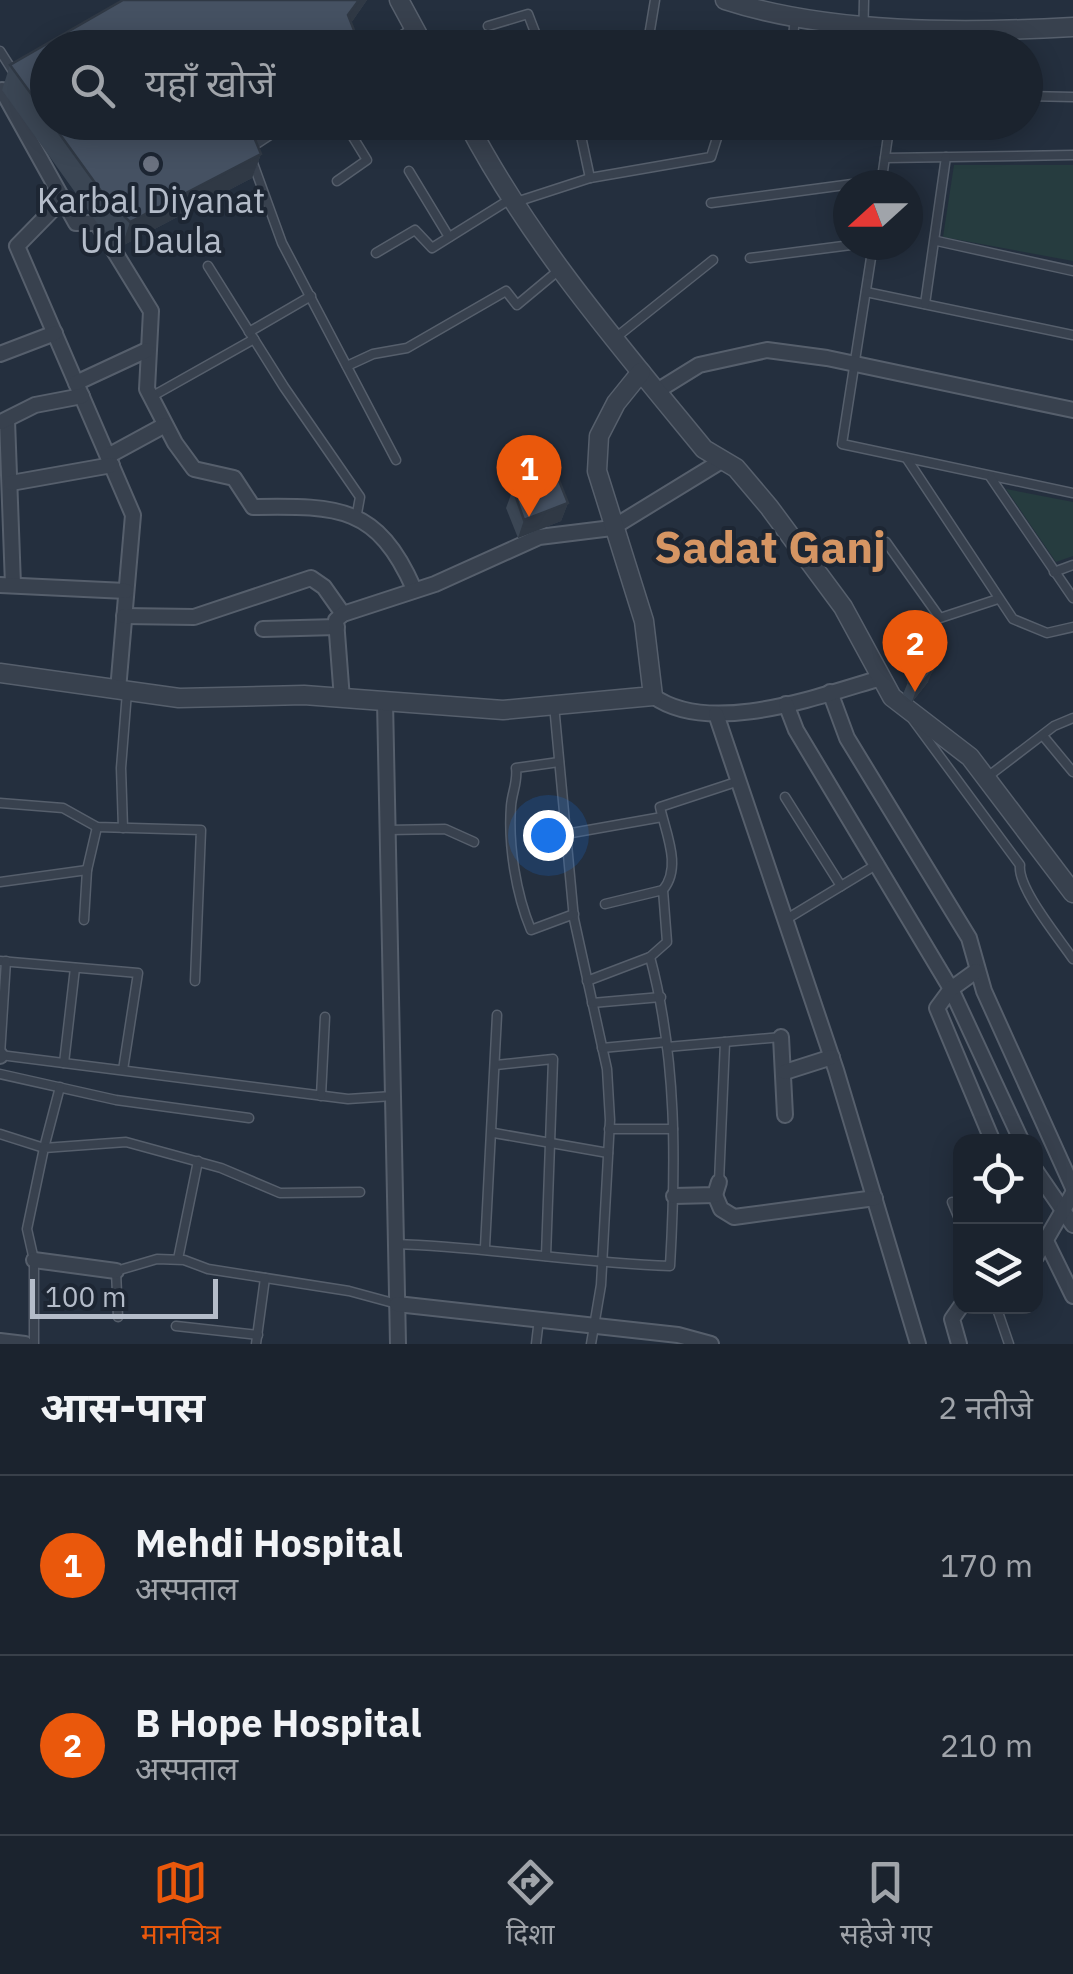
<!DOCTYPE html>
<html lang="hi">
<meta charset="utf-8">
<style>
body{margin:0;font-family:"IBM Plex Sans","Noto Sans Devanagari",sans-serif;background:#282f3a;color:#f1f3f6}
.controls{position:absolute;right:30px;bottom:30px;display:grid;overflow:hidden;border-radius:20px;box-shadow:0 5px 25px #0003}
.controls button{width:90px;height:90px;display:grid;place-items:center;padding:0;border:0;border-bottom:2px solid #39404a;background:#1b232e;color:#f1f3f6;font:50px sans-serif}
.compass{position:absolute;left:833px;top:170px;width:90px;height:90px;border-radius:50%;background:#1b232e;box-shadow:0 5px 25px #0003;rotate:249deg}
.scale{position:absolute;left:30px;bottom:25px;width:188px;box-sizing:border-box;padding-left:10px;border:5px solid #b4bcc9;border-top:0;font-size:28px;line-height:35px;white-space:nowrap;color:#b4bcc9;-webkit-text-stroke:8px #1d2633;paint-order:stroke}
.you{position:absolute;left:548px;top:835px;width:35px;height:35px;margin:-25px;border:8px solid #fff;border-radius:50%;background:#1a73e8;box-shadow:0 0 0 15px #1a73e833}
.badge{display:grid;place-items:center;width:65px;height:65px;border-radius:50%;background:#ea580c;color:#fff;font-size:32px;font-weight:700}
.pin{position:absolute;translate:-50% -82px;filter:drop-shadow(0 2px 5px #0008)}
.pin::after{content:'';position:absolute;top:52px;width:35px;height:30px;background:inherit;clip-path:polygon(0 0,100% 0,50% 100%)}
.list{margin:0;padding:0;list-style:none}
h2{display:flex;justify-content:space-between;align-items:center;height:130px;margin:0;padding:0 40px;font-size:42px}
h2 small{font-size:32px;font-weight:400;color:#a0a4aa}
.list li{display:grid;grid-template-columns:65px 1fr auto;gap:30px;align-items:center;box-sizing:border-box;height:180px;padding:0 40px;border-top:2px solid #39404a}
.list b{display:block;font-size:38px;white-space:nowrap}
.list p{margin:0;font-size:32px;white-space:nowrap;color:#a0a4aa}
.list em{font-size:32px;font-style:normal;color:#a0a4aa}
.icon{flex:none;width:55px;height:55px;fill:none;stroke:currentColor;stroke-width:2;stroke-linecap:round;stroke-linejoin:round}
.map{position:relative;flex:none;width:1073px;height:1344px;overflow:hidden}
.search{position:absolute;background:#1b232e;box-shadow:0 5px 25px #0003;left:30px;right:30px;top:30px;height:110px;display:flex;align-items:center;gap:25px;box-sizing:border-box;padding:0 35px;border-radius:55px;color:#a0a4aa;font-size:38px}
.sheet{height:490px;background:#1b232e}
nav{display:flex;justify-content:space-around;align-items:center;box-sizing:border-box;height:140px;border-top:2px solid #39404a;background:#1b232e;font-size:28px;color:#a0a4aa}
nav a{display:grid;justify-items:center;gap:5px}
nav .on{color:#ea580c}
.map>svg:first-child{display:block}
</style>
<div class="map">
<svg width="1073" height="1344" viewBox="0 0 1073 1344">
<rect width="100%" height="100%" fill="#242f3e"/>
<g fill="#263c3f">
<path d="M954 165H1073V261L943 237Z"/>
<path d="M1006 489 1073 502V556L1056 562Z"/>
</g>
<g fill="none" stroke-linecap="round" stroke-linejoin="round">
<defs>
<g id="service">
<path d="M488 26 528 14 541 48"/>
<path d="M381 48 412 29"/>
<path d="M647 48 655 0"/>
<path d="M792 48 795 17"/>
<path d="M863 48 864 0"/>
<path d="M0 51 14 73"/>
<path d="M1026 96 1073 97"/>
<path d="M578 122 590 178"/>
<path d="M650 122 651 129"/>
<path d="M252 147 290 122"/>
<path d="M885 158 1073 155"/>
<path d="M253 163 282 243 396 460"/>
<path d="M409 171 449 237"/>
<path d="M337 181 367 160 348 129 355 122"/>
<path d="M881 185 890 122"/>
<path d="M516 202 590 178 711 157 722 122"/>
<path d="M711 203 882 180"/>
<path d="M937 241 1073 271"/>
<path d="M873 245 842 444 1073 493"/>
<path d="M376 253 415 230 432 248 509 200"/>
<path d="M750 258 851 245"/>
<path d="M208 266 284 387 360 497 356 519"/>
<path d="M866 292 1073 335"/>
<path d="M925 304 946 157"/>
<path d="M249 332 311 296"/>
<path d="M614 339 713 260"/>
<path d="M347 366 373 354 407 348 506 291 517 305 559 270"/>
<path d="M151 397 254 339"/>
<path d="M907 459 1013 619 1047 633 1073 627"/>
<path d="M991 478 1073 598"/>
<path d="M886 542 940 618 998 599"/>
<path d="M1054 572 1073 565"/>
<path d="M554 705 574 919 607 1069 610 1120 601 1285 591 1344"/>
<path d="M913 720 1020 865C1017 888 1059 938 1073 959"/>
<path d="M1044 737 1073 772"/>
<path d="M559 762 516 768C518 782 512 792 511 806 508 845 516 894 531 930L574 914"/>
<path d="M986 778 1054 726 1073 718"/>
<path d="M785 797 841 886"/>
<path d="M0 803 63 808 97 827 201 830 195 981"/>
<path d="M123 828 121 768 127 692"/>
<path d="M388 830 445 829 474 842"/>
<path d="M566 834 662 817"/>
<path d="M0 882 87 870"/>
<path d="M605 904 663 890"/>
<path d="M84 920 87 870 97 827"/>
<path d="M785 920 879 863"/>
<path d="M0 961 138 973 123 1070"/>
<path d="M587 981 650 957 667 942 663 890C682 867 666 834 660 807L739 781"/>
<path d="M592 1003 661 997"/>
<path d="M667 1047 781 1037"/>
<path d="M602 1048 666 1042"/>
<path d="M0 1055 348 1099 393 1096"/>
<path d="M0 1055 6 961"/>
<path d="M64 1063 75 968"/>
<path d="M496 1065 553 1059 546 1256"/>
<path d="M0 1074 116 1100 249 1118"/>
<path d="M321 1096 325 1017"/>
<path d="M609 1129H673"/>
<path d="M494 1133 608 1153"/>
<path d="M0 1134 44 1148 60 1087"/>
<path d="M719 1182 725 1042"/>
<path d="M952 1202 960 1221"/>
<path d="M396 1244C488 1247 578 1263 670 1266 676 1163 677 1058 650 957"/>
<path d="M485 1247 497 1015"/>
<path d="M178 1259 198 1161"/>
<path d="M996 1306 1009 1344"/>
<path d="M118 1317 116 1271 157 1259 184 1260 208 1269 349 1291 397 1304"/>
<path d="M176 1326 258 1335"/>
<path d="M34 1344V1260L27 1229 44 1148 126 1142 221 1168 280 1193 360 1192"/>
<path d="M256 1344 265 1278"/>
<path d="M536 1344 539 1319"/>
</g>
<g id="minor">
<path d="M2 90 76 223H97L151 311 147 389 175 443 194 469 234 478 253 507C336 506 377 504 414 589"/>
<path d="M62 200 17 246 133 515 118 690"/>
<path d="M0 354 55 333"/>
<path d="M76 383 147 350"/>
<path d="M657 391 699 365 767 350 827 358 1073 410"/>
<path d="M7 420 13 585"/>
<path d="M1 422 35 405 82 396"/>
<path d="M108 456 165 425"/>
<path d="M11 483 112 465"/>
<path d="M0 585 126 591"/>
<path d="M124 616 194 617 311 578 324 587 343 614"/>
<path d="M263 629 337 627"/>
<path d="M830 692 847 738 969 938 984 991 1073 1188"/>
<path d="M653 696C710 737 819 696 881 678"/>
<path d="M342 699 336 620 343 614 435 584 539 537 612 528 723 460"/>
<path d="M385 701 398 1344"/>
<path d="M786 704 796 730 951 989 1022 1142"/>
<path d="M716 714 836 1070 918 1344"/>
<path d="M976 971 951 989 937 1008 993 1142"/>
<path d="M781 1037 785 1115"/>
<path d="M0 1056V1055"/>
<path d="M785 1072 832 1057"/>
<path d="M1036 1171 1073 1225"/>
<path d="M715 1195 721 1209 734 1217 875 1198"/>
<path d="M674 1196 715 1195 719 1182"/>
<path d="M1047 1243 1073 1296"/>
<path d="M1036 1257 1073 1193"/>
<path d="M34 1260 116 1271"/>
<path d="M397 1304 678 1335 711 1344"/>
<path d="M0 1341 25 1344"/>
<path d="M959 1344 952 1319 961 1306"/>
</g>
<g id="tertiary">
<path d="M399 0 425 48"/>
<path d="M725 0C829 34 964 33 1073 27"/>
<path d="M467 122C530 242 618 344 704 449L736 468 769 507 843 607 892 697 970 757 1073 893"/>
<path d="M0 673 179 698 304 695 503 710 653 696 644 621 597 471 599 436 616 403 641 372"/>
</g>
</defs>
<use href="#service" stroke="#565f6c" stroke-width="11"/>
<use href="#minor" stroke="#565f6c" stroke-width="18"/>
<use href="#tertiary" stroke="#565f6c" stroke-width="21"/>
<use href="#service" stroke="#38414e" stroke-width="8"/>
<use href="#minor" stroke="#38414e" stroke-width="14"/>
<use href="#tertiary" stroke="#38414e" stroke-width="18"/>
</g>
<g fill="#3b4654">
<path d="M123 0H367L351 23 361 48H48V122H282L255 140 261 154 252 178 122 246 97 223 2 90 10 65Z"/>
<path d="M513 489 568 503 561 521 518 538 506 508Z"/>
<path d="M908 682H928L912 702 903 694Z"/>
</g>
<g fill="#303945">
<path d="M359 0H367L340 39 348 15Z"/>
<path d="M253 122H282L240 149 249 125Z"/>
<path d="M261 154 252 178 122 246 130 222Z"/>
<path d="M568 503 561 521 518 538 524 520Z"/>
<path d="M933 670 928 682 912 702 916 690Z"/>
</g>
<g fill="#455162" stroke="#303945" stroke-width="2.5">
<path d="M123 0H359L348 15 361 48H48V117L10 65Z"/>
<path d="M51 122H253L249 125 261 154 130 222 106 198Z"/>
<path d="M556 473 568 503 524 520 513 489Z"/>
<path d="M925 663 933 670 916 690 908 682Z"/>
</g>
<circle fill="#6b7280" stroke="#1d2633" stroke-width="4" cx="151" cy="164" r="10"/>
<g text-anchor="middle" stroke-width="8" stroke-linejoin="round" paint-order="stroke">
<g font-size="35" fill="#b4bcc9" stroke="#1d2633">
<text x="151" y="213">Karbal Diyanat<tspan x="151" dy="40">Ud Daula</tspan></text>
</g>
<g font-size="45" font-weight="bold" fill="#d59563" stroke="#1d2633">
<text x="770" y="563">Sadat Ganj</text>
</g>
</g>
</svg>
<div class="controls">
<button><svg class="icon" aria-label="locate" viewBox="0 0 24 24"><circle cx="12" cy="12" r="6"/><path d="M12 2v4M12 18v4M2 12h4M18 12h4"/></svg></button>
<button><svg class="icon" aria-label="layers" viewBox="0 0 24 24"><path d="M12 4l9 5-9 5-9-5zM3 14l9 5 9-5"/></svg></button>
</div>
<svg class="compass" viewBox="-18 -18 36 36"><path d="M0-13l5 13h-10z" fill="#e53935"/><path d="M0 13l5-13h-10z" fill="#a0a4aa"/></svg>
<div class="scale">100 m</div>
<div class="you"></div>
<div class="pin badge" style="left:529px;top:517px">1</div>
<div class="pin badge" style="left:915px;top:692px">2</div>
<div class="search"><svg class="icon" aria-label="search" viewBox="0 0 24 24"><circle cx="10" cy="10" r="6"/><path d="M15 15l6 6"/></svg>यहाँ खोजें</div>
</div>
<section class="sheet">
<h2>आस-पास<small>2 नतीजे</small></h2>
<ul class="list">
<li><span class="badge">1</span><div><b>Mehdi Hospital</b><p>अस्पताल</p></div><em>170 m</em></li>
<li><span class="badge">2</span><div><b>B Hope Hospital</b><p>अस्पताल</p></div><em>210 m</em></li>
</ul>
</section>
<nav>
<a class="on"><svg class="icon" aria-label="map" viewBox="0 0 24 24"><path d="M3 6l6-2 6 2 6-2v14l-6 2-6-2-6 2zM9 4v14M15 6v14"/></svg>मानचित्र</a>
<a><svg class="icon" aria-label="directions" viewBox="0 0 24 24"><path d="M12 3l9 9-9 9-9-9zM9 14v-3h6M13 9l2 2-2 2"/></svg>दिशा</a>
<a><svg class="icon" aria-label="saved" viewBox="0 0 24 24"><path d="M7 4h10v16l-5-4-5 4z"/></svg>सहेजे गए</a>
</nav>
